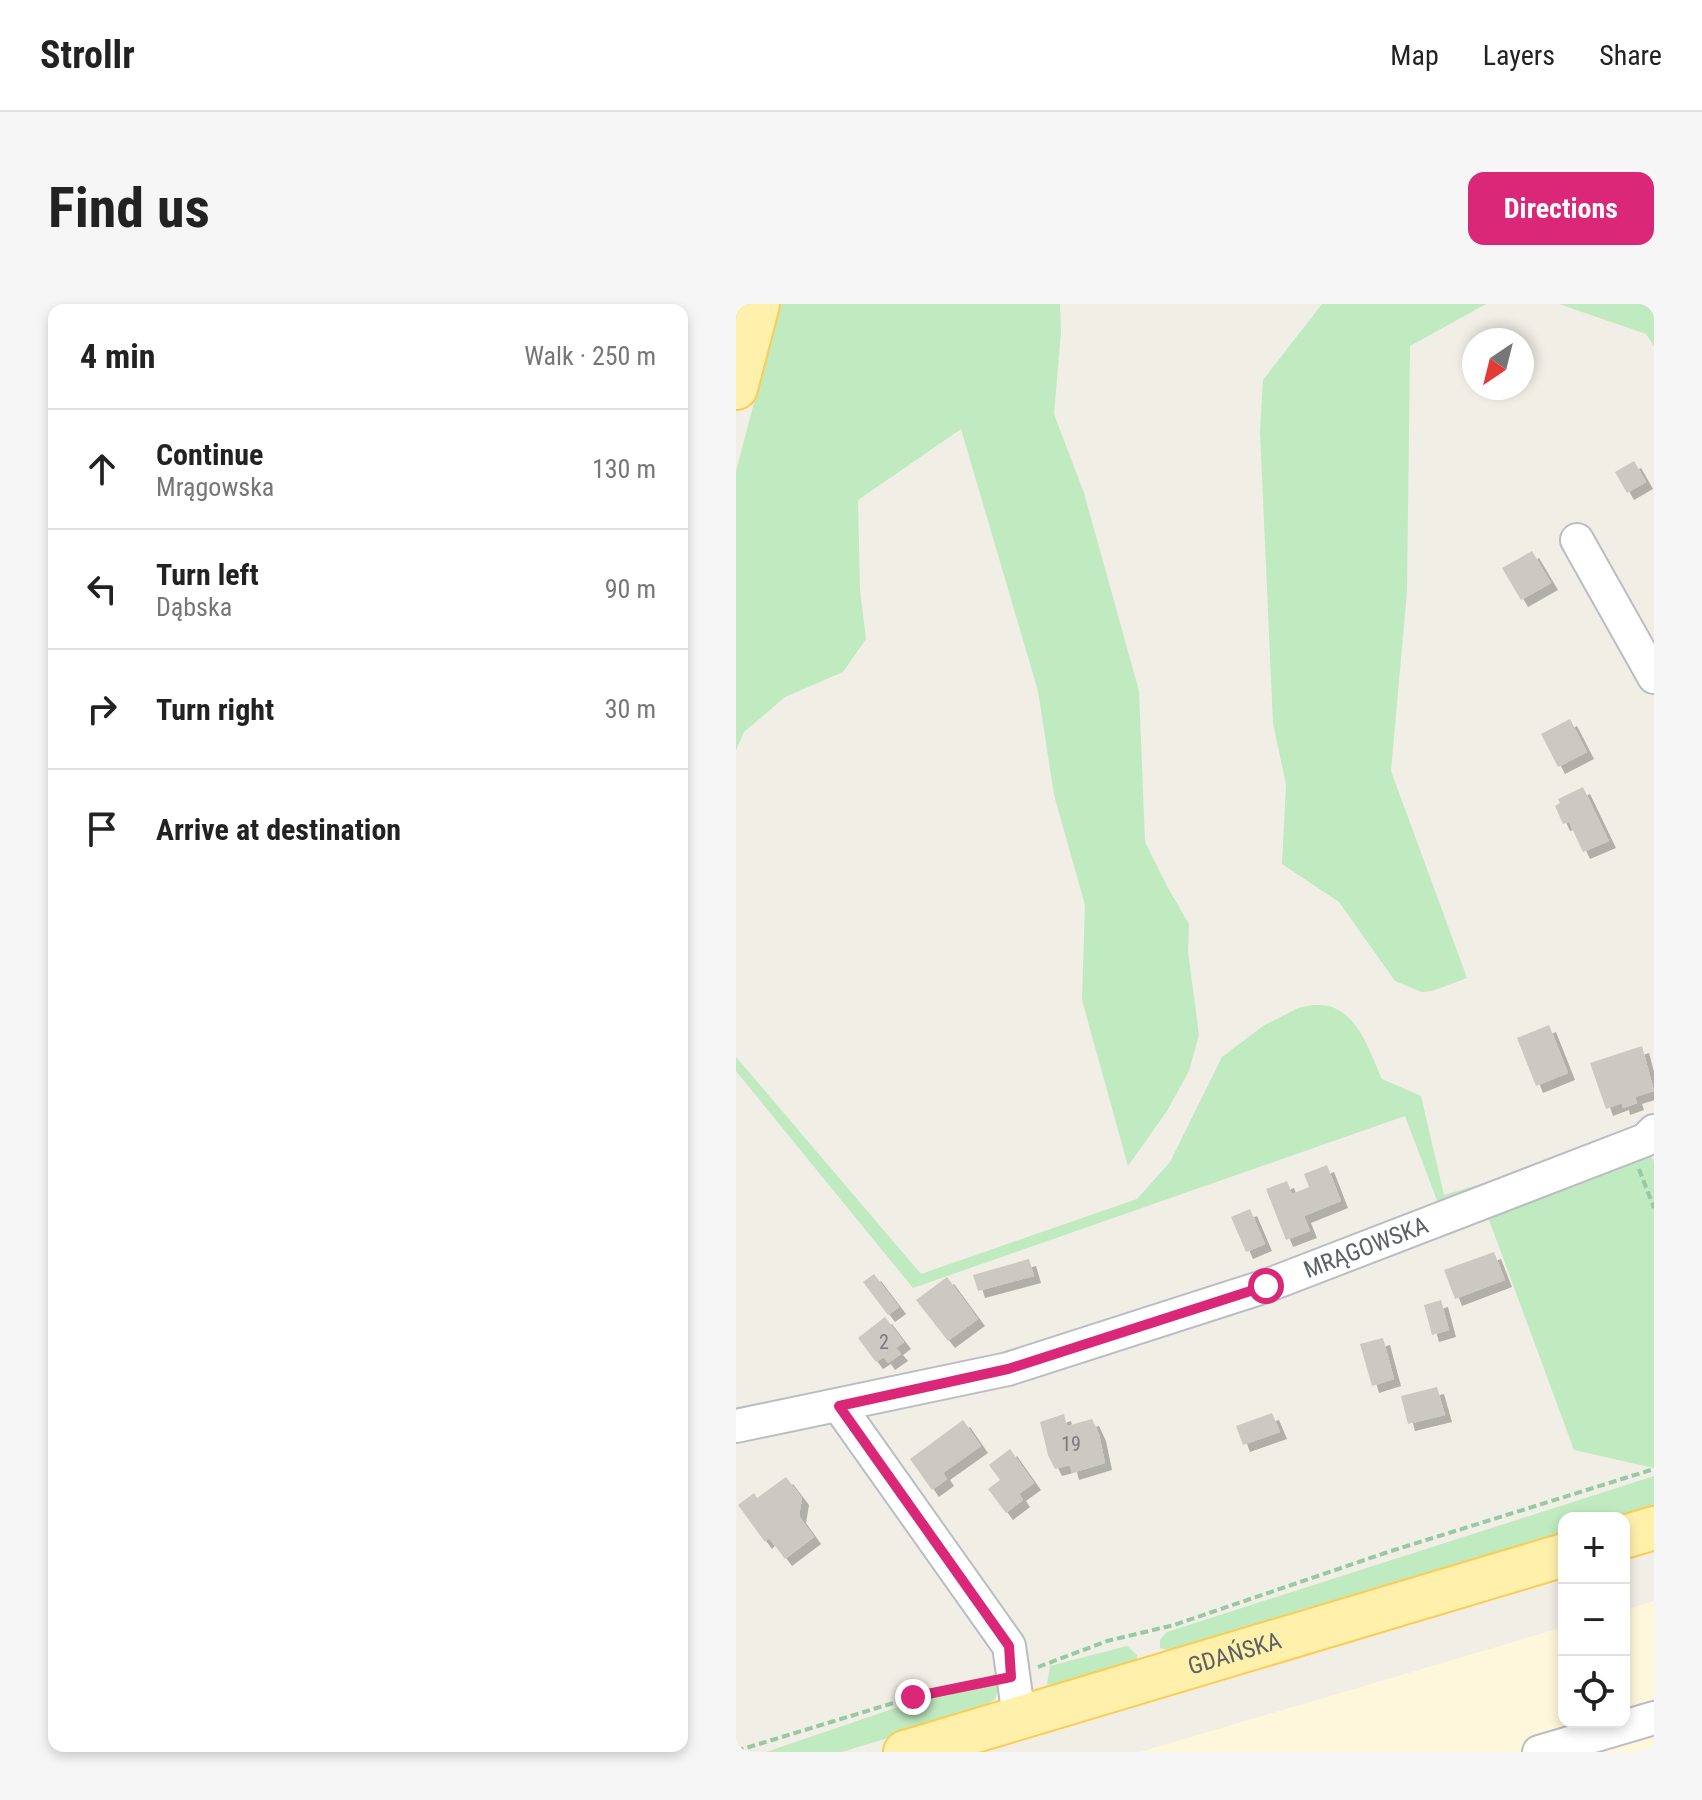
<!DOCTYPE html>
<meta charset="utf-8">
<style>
body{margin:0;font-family:"Roboto Condensed",sans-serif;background:#f6f6f6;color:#222}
.controls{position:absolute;right:24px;bottom:24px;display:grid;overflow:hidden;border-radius:16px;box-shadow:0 4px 12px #0003}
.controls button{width:72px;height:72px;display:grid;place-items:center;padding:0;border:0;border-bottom:2px solid #e0e0e0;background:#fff;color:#222;font:40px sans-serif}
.compass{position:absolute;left:726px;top:24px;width:72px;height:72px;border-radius:50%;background:#fff;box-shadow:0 4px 12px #0003;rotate:215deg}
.stop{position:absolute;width:24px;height:24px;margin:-18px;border:6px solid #db2777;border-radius:50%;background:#fff}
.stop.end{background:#db2777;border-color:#fff;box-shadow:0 2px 8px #0008}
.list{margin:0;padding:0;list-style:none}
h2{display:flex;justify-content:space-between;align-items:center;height:104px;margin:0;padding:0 32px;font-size:34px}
h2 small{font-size:26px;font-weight:400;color:#767676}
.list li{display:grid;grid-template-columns:52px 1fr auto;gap:24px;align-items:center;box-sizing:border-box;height:120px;padding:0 32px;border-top:2px solid #e0e0e0}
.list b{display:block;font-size:30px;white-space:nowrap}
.list p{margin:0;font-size:26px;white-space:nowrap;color:#767676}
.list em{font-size:26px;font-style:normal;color:#767676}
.icon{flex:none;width:44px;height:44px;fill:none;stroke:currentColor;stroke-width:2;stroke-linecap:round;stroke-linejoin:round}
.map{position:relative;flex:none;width:918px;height:1448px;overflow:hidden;border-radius:16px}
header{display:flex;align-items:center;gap:48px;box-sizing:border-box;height:112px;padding:0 40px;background:#fff;border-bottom:2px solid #e0e0e0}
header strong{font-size:38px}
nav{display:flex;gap:44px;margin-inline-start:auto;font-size:28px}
.intro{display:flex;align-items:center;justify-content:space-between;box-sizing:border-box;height:192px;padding:0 48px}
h1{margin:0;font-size:56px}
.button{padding:20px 36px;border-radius:16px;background:#db2777;color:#fff;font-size:28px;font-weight:700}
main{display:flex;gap:48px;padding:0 48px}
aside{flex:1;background:#fff;border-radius:16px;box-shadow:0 4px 12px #0003}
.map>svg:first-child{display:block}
</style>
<header>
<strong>Strollr</strong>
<nav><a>Map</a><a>Layers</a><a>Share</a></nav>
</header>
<div class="intro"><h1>Find us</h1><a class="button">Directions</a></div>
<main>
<aside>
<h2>4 min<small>Walk · 250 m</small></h2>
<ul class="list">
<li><svg class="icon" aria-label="ahead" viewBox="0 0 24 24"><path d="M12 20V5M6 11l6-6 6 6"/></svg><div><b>Continue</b><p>Mrągowska</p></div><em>130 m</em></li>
<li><svg class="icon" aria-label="left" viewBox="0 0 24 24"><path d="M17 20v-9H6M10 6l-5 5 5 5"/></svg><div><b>Turn left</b><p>Dąbska</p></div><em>90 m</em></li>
<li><svg class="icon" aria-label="right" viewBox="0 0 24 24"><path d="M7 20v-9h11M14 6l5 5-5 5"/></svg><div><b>Turn right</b></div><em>30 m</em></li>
<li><svg class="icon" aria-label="arrive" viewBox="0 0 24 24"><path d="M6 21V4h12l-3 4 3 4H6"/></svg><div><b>Arrive at destination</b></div></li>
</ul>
</aside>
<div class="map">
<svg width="918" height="1448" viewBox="0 0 918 1448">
<defs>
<filter id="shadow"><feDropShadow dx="7" dy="7" stdDeviation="0" flood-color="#0004"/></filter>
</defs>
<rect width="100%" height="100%" fill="#f0eee5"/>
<path fill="#fff7dc" d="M918 1297V1448H404L828 1323V1418H888V1306Z"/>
<g fill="#c0eac0">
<path d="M44 0H324L325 28 318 110 348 189 403 387 409 538 432 584 453 620 452 648 463 731 453 767 431 807 392 862 346 696 349 601 318 491 302 387 225 125 122 196 124 286 130 335 107 368 49 393 8 428 0 446V167Z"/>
<path d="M586 0H750L674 42 671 287 655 467 731 674 696 687 686 688 659 677 603 598 546 560 550 481 537 419 524 128 527 76Z"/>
<path d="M823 0H918V42L910 30Z"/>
<path d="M577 701C583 701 591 701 596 703 624 713 635 751 646 775L685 792 708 891 802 863 909 836 918 858V1164L838 1146 752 913 713 928 669 812 177 984 0 767V753L185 970 401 895 434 858 486 753 527 722 562 704Z"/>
<path d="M918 1172V1208L888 1214H828V1235L439 1348 424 1344V1336L431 1328Z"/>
<path d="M391 1342 401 1351V1360L324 1382 311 1380 314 1362Z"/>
<path d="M268 1367 259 1395 240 1407 106 1448H30Z"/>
</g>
<g fill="#ccc8c2" filter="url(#shadow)">
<path d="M898 157 910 178 891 189 879 168Z"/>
<path d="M796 247 815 279 785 296 766 264Z"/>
<path d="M834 415 851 448 822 463 805 430Z"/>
<path d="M847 483 873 537 847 548 833 518 827 520 819 502 824 499 822 495Z"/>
<path d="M813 721 832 769 800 782 781 734Z"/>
<path d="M906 742 918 787 899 793 901 799 887 804 886 799 870 805 854 759Z"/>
<path d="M591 861 605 897 568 912 574 927 550 936 530 885 551 877 556 890 573 883 568 870Z"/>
<path d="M514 905 529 940 510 948 495 913Z"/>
<path d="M758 948 769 976 719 995 708 966Z"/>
<path d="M293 955 298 972 242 987 237 971Z"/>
<path d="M138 970 163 1003 152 1011 127 978Z"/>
<path d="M211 973 242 1015 212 1037 180 996Z"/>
<path d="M705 996 713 1026 696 1031 688 1001Z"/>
<path d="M149 1013 168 1038 160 1044 165 1050 152 1059 148 1053 140 1058 122 1034Z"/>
<path d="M647 1034 658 1075 636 1082 624 1040Z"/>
<path d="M701 1083 709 1111 672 1120 665 1092Z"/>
<path d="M536 1109 544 1128 507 1141 500 1122Z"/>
<path d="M328 1110 331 1122 356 1115 363 1130 369 1159 336 1169 334 1161 319 1165 312 1151 304 1118Z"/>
<path d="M227 1116 245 1142 207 1169 211 1175 196 1186 174 1155Z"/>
<path d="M274 1145 298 1179 283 1190 287 1196 270 1209 252 1185 264 1176 253 1161Z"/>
<path d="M50 1173 66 1194 63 1212 78 1233 49 1255 33 1234 29 1238 2 1201 18 1189 21 1194Z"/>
</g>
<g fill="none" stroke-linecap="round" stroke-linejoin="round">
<defs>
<g id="minor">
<path d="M841 236 918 373"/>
<path d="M103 1102 273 1342 283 1413"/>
<path id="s1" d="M0 1122 272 1065 530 982 909 836 918 827"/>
<path d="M803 1448 918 1414"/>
</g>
<g id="major">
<path d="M0 84 22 0"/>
<path d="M888 1233 918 1224"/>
<path id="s2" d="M169 1448 828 1251"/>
</g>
</defs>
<use href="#minor" stroke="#babdc2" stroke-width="36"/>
<use href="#major" stroke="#fdcc51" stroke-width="46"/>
<g stroke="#97c9a5" stroke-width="4" stroke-dasharray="8 4" stroke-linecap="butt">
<path d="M903 865 918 904"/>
<path d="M302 1363 371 1337 438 1321 655 1247 918 1165"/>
<path d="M0 1447 177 1393 252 1378"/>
</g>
<use href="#minor" stroke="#fff" stroke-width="32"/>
<use href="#major" stroke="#fff1ac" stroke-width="42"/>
</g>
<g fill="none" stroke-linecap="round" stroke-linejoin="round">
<path stroke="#db2777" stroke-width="10" d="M177 1393 275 1373 273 1342 103 1102 272 1065 530 982"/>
</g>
<g text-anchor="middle" stroke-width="7" stroke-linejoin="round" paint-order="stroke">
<g font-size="20" fill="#797b7e">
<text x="148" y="1045">2</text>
<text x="335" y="1147">19</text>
</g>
<g font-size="24" fill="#5d6167" stroke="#fff">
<text dy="8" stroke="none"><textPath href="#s1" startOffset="656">MRĄGOWSKA</textPath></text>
<text dy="8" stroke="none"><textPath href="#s2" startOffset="344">GDAŃSKA</textPath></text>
</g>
</g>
</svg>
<div class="controls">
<button>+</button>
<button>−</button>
<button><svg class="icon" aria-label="locate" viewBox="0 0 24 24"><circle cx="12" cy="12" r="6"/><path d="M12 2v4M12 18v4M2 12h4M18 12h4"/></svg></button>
</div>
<svg class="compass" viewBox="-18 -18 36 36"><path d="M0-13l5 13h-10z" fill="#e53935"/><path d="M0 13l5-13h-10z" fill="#767676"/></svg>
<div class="stop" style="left:530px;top:982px"></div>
<div class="stop end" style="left:177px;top:1393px"></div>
</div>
</main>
